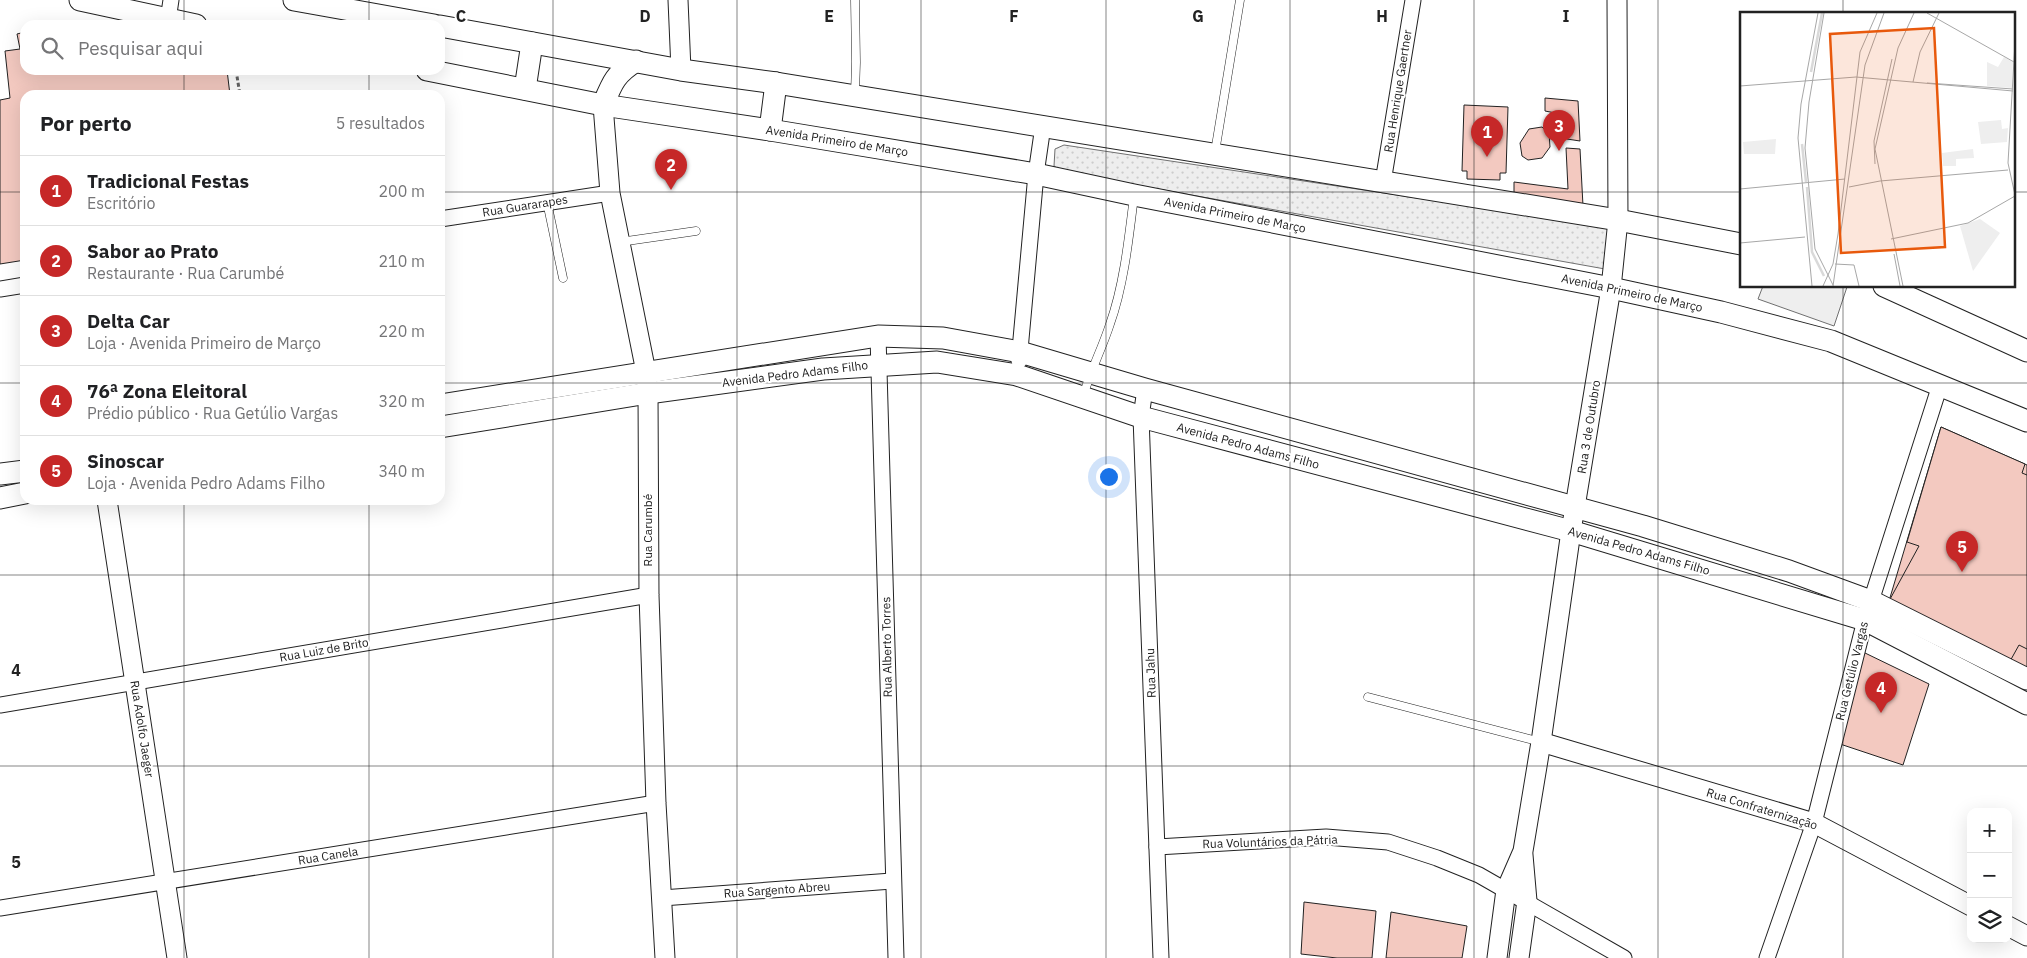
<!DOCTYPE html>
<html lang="pt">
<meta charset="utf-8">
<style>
body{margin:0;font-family:"IBM Plex Sans",sans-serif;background:#f2f2f2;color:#202124}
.controls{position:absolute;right:15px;bottom:15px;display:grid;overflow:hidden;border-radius:10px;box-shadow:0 5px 20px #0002}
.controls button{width:45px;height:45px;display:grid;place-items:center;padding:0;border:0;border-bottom:1px solid #e0e0e0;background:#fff;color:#202124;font:25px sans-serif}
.you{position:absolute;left:1108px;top:476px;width:18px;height:18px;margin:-12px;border:4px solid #fff;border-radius:50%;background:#1a73e8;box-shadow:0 0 0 8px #1a73e833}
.badge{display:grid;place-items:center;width:32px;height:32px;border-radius:50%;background:#c62828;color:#fff;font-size:16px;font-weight:700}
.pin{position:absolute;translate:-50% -41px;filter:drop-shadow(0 1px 2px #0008)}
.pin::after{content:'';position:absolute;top:26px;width:18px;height:15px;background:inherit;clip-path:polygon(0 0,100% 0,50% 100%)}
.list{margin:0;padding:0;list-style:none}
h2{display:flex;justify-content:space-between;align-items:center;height:65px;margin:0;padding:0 20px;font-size:21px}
h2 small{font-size:16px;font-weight:400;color:#757577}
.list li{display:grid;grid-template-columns:32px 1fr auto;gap:15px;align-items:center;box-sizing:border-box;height:70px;padding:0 20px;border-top:1px solid #e0e0e0}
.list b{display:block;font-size:19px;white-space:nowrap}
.list p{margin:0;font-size:16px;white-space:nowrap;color:#757577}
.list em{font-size:16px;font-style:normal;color:#757577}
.icon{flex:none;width:28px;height:28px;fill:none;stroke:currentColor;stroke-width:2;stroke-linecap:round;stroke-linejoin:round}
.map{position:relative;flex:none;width:2027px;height:958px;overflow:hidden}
.search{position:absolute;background:#fff;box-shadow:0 5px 20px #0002;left:20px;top:20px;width:425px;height:55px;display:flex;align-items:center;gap:12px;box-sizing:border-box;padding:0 18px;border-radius:15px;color:#757577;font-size:19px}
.panel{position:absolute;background:#fff;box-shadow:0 5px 20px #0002;left:20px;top:90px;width:425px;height:415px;border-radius:15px}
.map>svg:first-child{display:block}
</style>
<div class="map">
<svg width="2027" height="958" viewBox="0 0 2027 958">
<defs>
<pattern id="park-dots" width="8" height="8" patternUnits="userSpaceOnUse" patternTransform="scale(1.25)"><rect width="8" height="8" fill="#eee"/><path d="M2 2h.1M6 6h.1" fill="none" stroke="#ccc" stroke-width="1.8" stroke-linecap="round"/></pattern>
</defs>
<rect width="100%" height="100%" fill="#fff"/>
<path fill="url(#park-dots)" stroke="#6f6f6f" d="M1064 145 1610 227 1605 269 1063 172 1054 166 1055 149Z"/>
<path fill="#eee" stroke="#6f6f6f" d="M1763 286H1844L1847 287 1834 326 1758 299Z"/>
<g fill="#f3c9c0" stroke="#222">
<path d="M25 32V70H227L230 95H25V260L0 264V100L10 98 5 51 20 49 17 34Z"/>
<path d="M1545 98 1578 101 1580 141 1567 139 1566 115 1545 111Z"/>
<path d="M1464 105 1508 107 1506 173H1500V180L1467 179V171H1462Z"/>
<path d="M1542 127 1549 133 1550 147 1542 158 1528 160 1522 156 1520 143 1529 129Z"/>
<path d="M1566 148 1580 149 1583 206 1514 197V182L1568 189Z"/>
<path d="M1941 427 2027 465V672L1889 601Z"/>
<path d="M1941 427 2025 464 2022 473 2027 475V649L2019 645 2009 663 1889 601 1919 546 1907 542Z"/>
<path d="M1863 652 1929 684 1903 765 1834 742Z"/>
<path d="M1304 902 1376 911 1372 958H1337L1301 954Z"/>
<path d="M1391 912 1467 926 1462 958H1386Z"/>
</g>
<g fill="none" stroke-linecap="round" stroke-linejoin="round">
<defs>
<g id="service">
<path d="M855 0 856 62 855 94"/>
<path d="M1215 152 1240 0"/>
<path d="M547 202 563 278"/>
<path d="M620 242 696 231"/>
<path d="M1083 397C1090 371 1102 349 1110 324 1124 285 1129 237 1134 196"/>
<path d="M1368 697 1541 742"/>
</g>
<g id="minor">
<path d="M168 20 171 0"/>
<path d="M1383 182 1413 0"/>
<path d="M440 219 610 193"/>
<path d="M0 289 25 285"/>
<path d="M878 336 896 958"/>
<path d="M1019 361 1036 174 1043 126"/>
<path d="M1145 389 1141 417 1161 958"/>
<path d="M0 705 649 595"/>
<path d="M1157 847 1326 837 1388 842 1437 858 1479 875 1624 958"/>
<path d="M662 898 892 881"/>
<path d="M0 908 656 803"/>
<path d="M1767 958 1814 823 1865 620 1940 385"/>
</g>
<g id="tertiary">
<path d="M678 0 681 70"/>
<path d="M603 105 610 193 646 372 648 393 649 595 656 803 665 958"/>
<path d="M107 500 177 958"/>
<path d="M1541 742 1814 823 1971 906"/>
<path d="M2008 926 2027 936"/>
<path d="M1497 958 1506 890 1523 851 1541 742 1571 531 1611 288 1618 220 1617 0"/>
<path d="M1519 958 1527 901 1523 855"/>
</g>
<g id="secondary">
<path d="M80 0 196 25"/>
<path d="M294 0 434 25"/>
<path d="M440 26 681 70 776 83 1618 220 1741 244"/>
<path d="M427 70 603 105 770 130 1036 174 1134 195 1611 288 1721 312 1831 341 2027 421"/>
<path d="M525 89 532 43"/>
<path d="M603 105C612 83 615 74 636 61"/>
<path d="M770 130 776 83"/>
<path d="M1884 286 2027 351"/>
<path d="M440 405 878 336 943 338 1020 352 1145 389 1643 526 1789 571 1871 601 2027 679"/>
<path d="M440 427 648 393 823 369 937 362 1017 375 1141 417 1571 531 1865 620 2027 704"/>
<path d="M0 474 25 471"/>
<path d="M0 498 25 493"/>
</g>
</defs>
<use href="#service" stroke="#222" stroke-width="9"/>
<use href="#minor" stroke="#222" stroke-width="17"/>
<use href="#tertiary" stroke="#222" stroke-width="21"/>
<use href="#secondary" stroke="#222" stroke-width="23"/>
<path stroke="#646464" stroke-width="3" stroke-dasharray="4 2.5" stroke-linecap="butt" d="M236 70 240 95"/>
<use href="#service" stroke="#fff" stroke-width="8"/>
<use href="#minor" stroke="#fff" stroke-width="15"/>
<use href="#tertiary" stroke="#fff" stroke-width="19"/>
<use href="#secondary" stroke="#fff" stroke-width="21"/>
</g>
<path fill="none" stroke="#222" stroke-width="1" stroke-opacity="0.55" d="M184 0V25M369 0V25M553 0V958M737 0V958M921 0V958M1106 0V958M1290 0V958M1474 0V958M1658 0V958M1843 0V14M184 70V95M369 70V95M0 192H25M440 192H1741M2013 192H2027M1843 286V958M0 383H25M440 383H2027M184 500V958M369 500V958M0 575H2027M0 766H2027"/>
<g text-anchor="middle" stroke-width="4" stroke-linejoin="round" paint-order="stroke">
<g font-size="12" fill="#222" stroke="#fff">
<text transform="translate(1398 91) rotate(-81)" y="4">Rua Henrique Gaertner</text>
<text transform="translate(837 141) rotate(9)" y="4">Avenida Primeiro de Março</text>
<text transform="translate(525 206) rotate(-9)" y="4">Rua Guararapes</text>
<text transform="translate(1235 215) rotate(11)" y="4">Avenida Primeiro de Março</text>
<text transform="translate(1632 293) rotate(12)" y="4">Avenida Primeiro de Março</text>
<text transform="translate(795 374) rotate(-7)" y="4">Avenida Pedro Adams Filho</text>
<text transform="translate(1589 427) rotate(-81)" y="4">Rua 3 de Outubro</text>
<text transform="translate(1248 446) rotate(15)" y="4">Avenida Pedro Adams Filho</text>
<text transform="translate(648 530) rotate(-90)" y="4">Rua Carumbé</text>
<text transform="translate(1639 551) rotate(16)" y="4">Avenida Pedro Adams Filho</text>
<text transform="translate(887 647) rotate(-91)" y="4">Rua Alberto Torres</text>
<text transform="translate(324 650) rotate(-10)" y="4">Rua Luiz de Brito</text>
<text transform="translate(1852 671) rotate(-76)" y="4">Rua Getúlio Vargas</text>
<text transform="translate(1151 673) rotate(-92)" y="4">Rua Jahu</text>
<text transform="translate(142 729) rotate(81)" y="4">Rua Adolfo Jaeger</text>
<text transform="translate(1762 809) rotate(17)" y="4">Rua Confraternização</text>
<text transform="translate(1270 842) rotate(-2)" y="4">Rua Voluntários da Pátria</text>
<text transform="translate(328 856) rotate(-9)" y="4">Rua Canela</text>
<text transform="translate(777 890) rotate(-4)" y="4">Rua Sargento Abreu</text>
</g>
</g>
<g transform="translate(1740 12)">
<rect width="275" height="275" fill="#fff"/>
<path d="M264 45 273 50 272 76 247 74V50L258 55ZM261 108 262 117 268 116 267 130 241 132 238 110ZM36 127 35 142H4L3 130Z" fill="#eee"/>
<path d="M233 137 234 146 216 147V154H203L202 141ZM240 207 260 221 233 259 220 214Z" fill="#eee"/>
<path fill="none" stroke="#d9d9d9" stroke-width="2.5" d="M71 60 82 1M62 132 66 170M67 175 72 240 84 264"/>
<path fill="none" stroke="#a7a7a7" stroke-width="1" d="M84 1 69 90 65 136 75 237 93 273M187 1 274 50M275 31 268 151 275 183M173 70 180 40 199 1M187 71 273 77M0 74 116 65 273 79M135 152 134 129 152 47M109 175 140 169 268 158M0 177 105 167M151 227 228 211 275 184M0 231 65 225M154 242 160 274M95 252 114 253 119 274M72 274 58 126 61 92 78 1M83 274 93 252 98 222 120 40 137 1M93 274 125 53 144 1M163 274 135 137 158 36 174 1"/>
<path fill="#e8590c" fill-opacity="0.15" stroke="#e8590c" stroke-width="2.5" d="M194 16 205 235 101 241 90 22Z"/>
<rect width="275" height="275" fill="none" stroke="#222" stroke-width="2.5"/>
</g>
<g font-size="16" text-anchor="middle" font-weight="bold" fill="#222" stroke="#fff" stroke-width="4" stroke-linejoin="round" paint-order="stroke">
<text x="461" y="22">C</text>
<text x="645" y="22">D</text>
<text x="829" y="22">E</text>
<text x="1014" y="22">F</text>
<text x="1198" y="22">G</text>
<text x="1382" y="22">H</text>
<text x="1566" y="22">I</text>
<text x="16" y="676">4</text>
<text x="16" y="868">5</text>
</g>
</svg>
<div class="controls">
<button>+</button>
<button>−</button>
<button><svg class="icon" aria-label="layers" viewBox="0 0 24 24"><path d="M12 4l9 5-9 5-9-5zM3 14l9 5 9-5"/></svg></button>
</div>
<div class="you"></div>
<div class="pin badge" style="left:1487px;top:157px">1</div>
<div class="pin badge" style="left:671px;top:190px">2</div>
<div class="pin badge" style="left:1559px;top:151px">3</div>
<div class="pin badge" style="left:1881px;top:713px">4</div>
<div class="pin badge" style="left:1962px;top:572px">5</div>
<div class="search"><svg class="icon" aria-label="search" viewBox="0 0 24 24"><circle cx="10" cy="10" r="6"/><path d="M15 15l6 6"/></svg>Pesquisar aqui</div>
<section class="panel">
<h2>Por perto<small>5 resultados</small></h2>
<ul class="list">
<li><span class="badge">1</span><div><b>Tradicional Festas</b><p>Escritório</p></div><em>200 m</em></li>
<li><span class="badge">2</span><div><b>Sabor ao Prato</b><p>Restaurante · Rua Carumbé</p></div><em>210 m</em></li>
<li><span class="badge">3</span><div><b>Delta Car</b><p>Loja · Avenida Primeiro de Março</p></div><em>220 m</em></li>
<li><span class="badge">4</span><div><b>76ª Zona Eleitoral</b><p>Prédio público · Rua Getúlio Vargas</p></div><em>320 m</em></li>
<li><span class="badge">5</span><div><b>Sinoscar</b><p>Loja · Avenida Pedro Adams Filho</p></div><em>340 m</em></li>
</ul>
</section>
</div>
